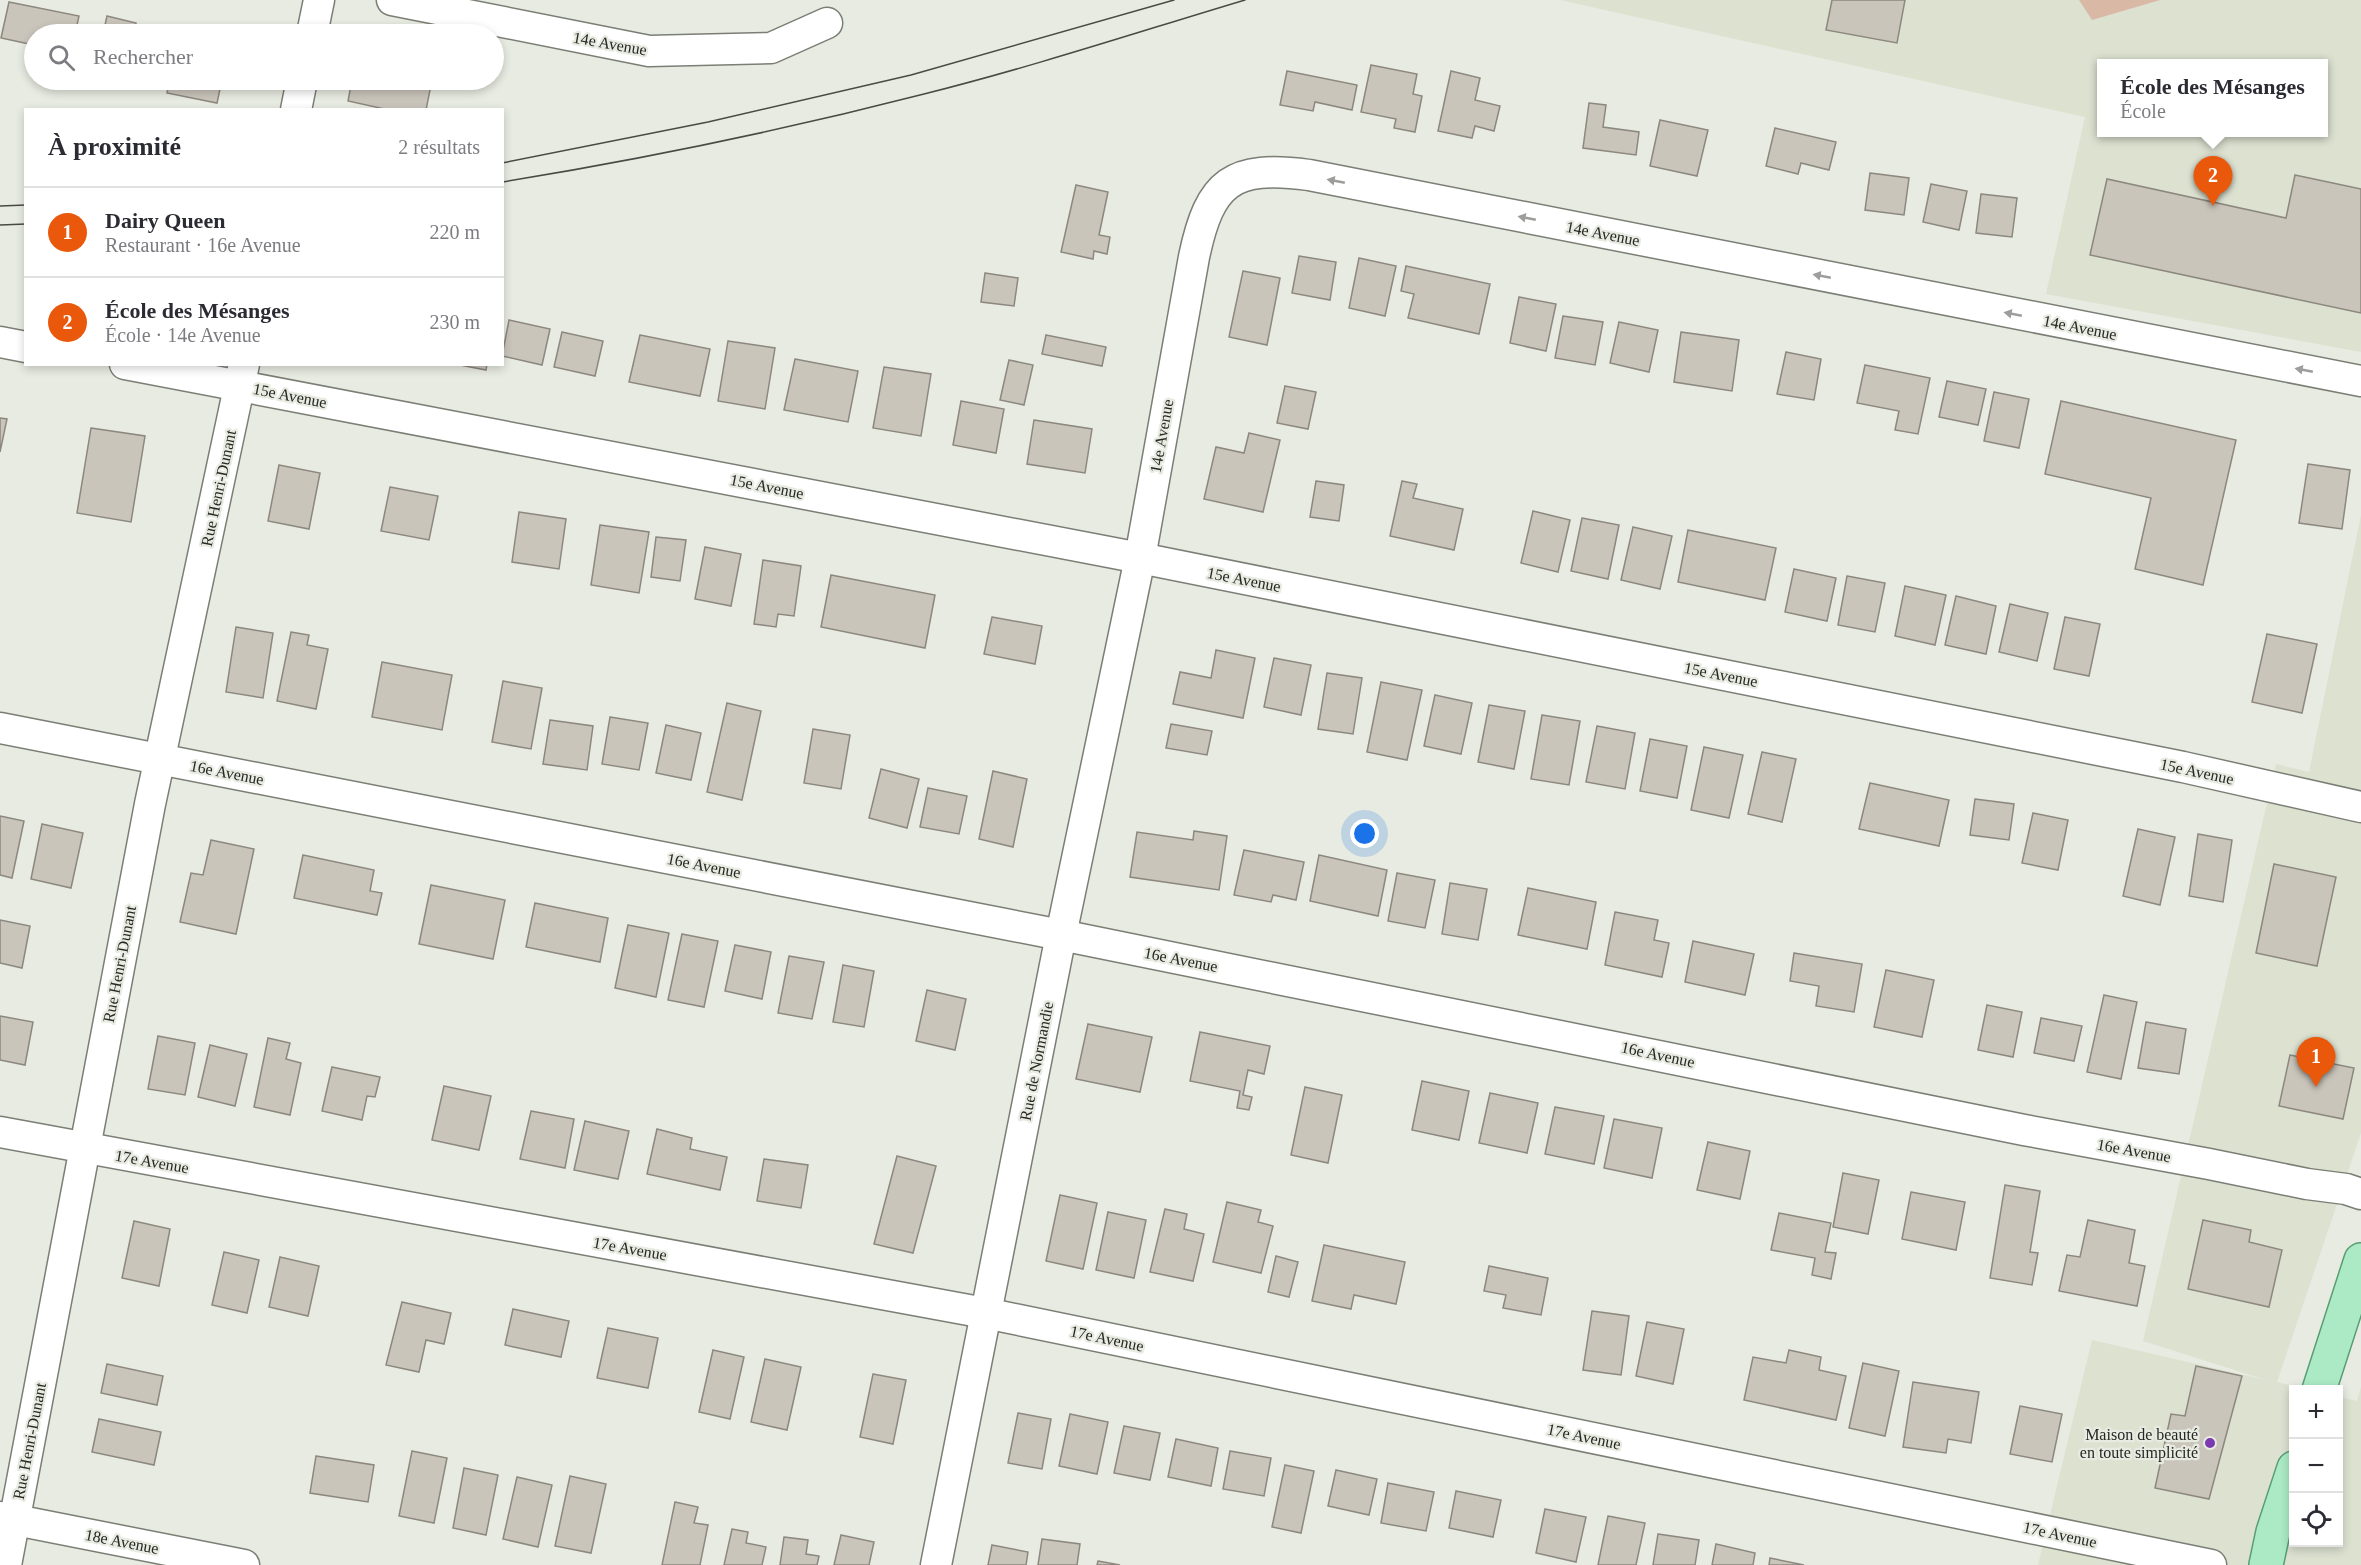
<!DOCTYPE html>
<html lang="fr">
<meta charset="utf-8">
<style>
body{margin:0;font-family:Georgia,serif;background:#f2f2f3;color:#2b2b33}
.controls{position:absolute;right:18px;bottom:18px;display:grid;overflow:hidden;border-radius:0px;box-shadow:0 3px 9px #0003}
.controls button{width:54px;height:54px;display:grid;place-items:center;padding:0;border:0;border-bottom:2px solid #e1e1e2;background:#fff;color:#2b2b33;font:30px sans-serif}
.you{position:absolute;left:1365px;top:834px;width:21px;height:21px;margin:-15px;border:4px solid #fff;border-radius:50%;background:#1a73e8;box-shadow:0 0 0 9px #1a73e833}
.badge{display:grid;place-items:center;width:39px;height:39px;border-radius:50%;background:#ea580c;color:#fff;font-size:20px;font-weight:700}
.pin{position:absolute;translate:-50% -50px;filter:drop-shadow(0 2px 3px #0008)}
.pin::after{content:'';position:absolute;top:32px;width:21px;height:18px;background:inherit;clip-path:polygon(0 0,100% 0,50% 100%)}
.popup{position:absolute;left:2097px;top:59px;width:231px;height:78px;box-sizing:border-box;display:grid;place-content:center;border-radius:0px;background:#fff;filter:drop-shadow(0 2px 4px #0005);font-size:20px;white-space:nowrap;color:#7c7c81}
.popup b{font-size:22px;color:#2b2b33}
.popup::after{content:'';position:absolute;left:50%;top:100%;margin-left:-12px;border:12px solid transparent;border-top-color:#fff}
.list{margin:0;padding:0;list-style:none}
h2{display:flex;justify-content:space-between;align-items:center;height:78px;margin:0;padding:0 24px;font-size:26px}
h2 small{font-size:20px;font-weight:400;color:#7c7c81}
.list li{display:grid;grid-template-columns:39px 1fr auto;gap:18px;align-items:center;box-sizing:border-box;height:90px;padding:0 24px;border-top:2px solid #e1e1e2}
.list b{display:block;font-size:22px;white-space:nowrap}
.list p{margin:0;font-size:20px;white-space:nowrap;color:#7c7c81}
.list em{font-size:20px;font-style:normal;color:#7c7c81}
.icon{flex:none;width:33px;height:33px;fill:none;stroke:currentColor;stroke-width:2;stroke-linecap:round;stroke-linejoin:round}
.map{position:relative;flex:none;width:2361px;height:1565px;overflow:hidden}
.search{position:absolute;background:#fff;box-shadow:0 3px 9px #0003;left:24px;top:24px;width:480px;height:66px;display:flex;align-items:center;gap:15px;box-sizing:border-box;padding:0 21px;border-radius:33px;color:#7c7c81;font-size:22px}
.panel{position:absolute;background:#fff;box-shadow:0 3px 9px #0003;left:24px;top:108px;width:480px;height:258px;border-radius:0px}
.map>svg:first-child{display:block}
</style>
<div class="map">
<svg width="2361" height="1565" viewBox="0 0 2361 1565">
<rect width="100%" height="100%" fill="#e8ebe1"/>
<g fill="#dce1d0" fill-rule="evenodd">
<path d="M1560 0H2361V352L2046 294 2085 117ZM2102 64H2324V132H2102Z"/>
<path d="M2361 515V1133L2277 1382 2306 1389 2294 1390V1542H2338L2339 1397 2357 1401 2361 1387V1565H2038L2092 1340 2266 1380 2143 1341 2276 764 2309 772Z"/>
</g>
<path fill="#dab8a6" d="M2079 0H2160L2092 20Z"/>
<g fill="#cac5bb" stroke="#8c887f" stroke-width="1.5">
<path d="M1832 0H1905L1897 43 1826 30Z"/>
<path d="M9 2 79 16 75 34H34V45L1 38Z"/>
<path d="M107 16 136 23 133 34H103Z"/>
<path d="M1371 65 1417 74 1413 94 1422 96 1415 132 1394 128 1396 119 1361 112Z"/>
<path d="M1287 71 1357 85 1352 110 1315 102 1313 111 1280 105Z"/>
<path d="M1451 71 1480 78 1475 100 1500 106 1494 131 1475 126 1472 138 1438 131Z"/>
<path d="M170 80H222L217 103 167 93Z"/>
<path d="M352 80H432L426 110H389L348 101Z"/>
<path d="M1589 103 1606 105 1603 127 1639 132 1636 155 1583 148Z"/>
<path d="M1660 120 1708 130 1697 176 1650 166Z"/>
<path d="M1775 128 1836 142 1829 170 1801 163 1798 174 1766 166Z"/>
<path d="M1870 173 1909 178 1904 215 1865 210Z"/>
<path d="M2295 175 2361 189V313L2090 255 2107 179 2286 218Z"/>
<path d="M1931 184 1967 191 1959 230 1923 222Z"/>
<path d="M1076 185 1108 192 1099 235 1110 237 1107 254 1094 251 1093 259 1061 252Z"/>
<path d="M1981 194 2017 198 2012 237 1976 233Z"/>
<path d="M1299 256 1336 262 1330 300 1292 293Z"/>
<path d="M1359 258 1396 266 1385 316 1349 308Z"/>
<path d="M1406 266 1490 284 1479 334 1408 318 1414 294 1401 291Z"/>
<path d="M1243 271 1280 278 1267 345 1229 337Z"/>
<path d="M985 273 1018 278 1014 306 981 302Z"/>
<path d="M1519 297 1556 304 1546 351 1510 343Z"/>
<path d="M1563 316 1603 322 1595 365 1555 358Z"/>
<path d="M509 320 550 329 542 365 502 356Z"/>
<path d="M1619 322 1658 330 1649 372 1610 363Z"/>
<path d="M562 332 603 341 595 376 554 367Z"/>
<path d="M1681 332 1739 340 1732 391 1674 382Z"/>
<path d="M640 335 710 349 700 396 629 382Z"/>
<path d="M1046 335 1106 347 1102 366 1042 354Z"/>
<path d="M728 341 775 348 765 409 718 401Z"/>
<path d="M1786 352 1821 359 1814 400 1777 394Z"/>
<path d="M795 359 858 371 848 422 784 410Z"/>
<path d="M1009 360 1033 365 1024 405 1000 400Z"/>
<path d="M455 364H487L486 370Z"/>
<path d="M1865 365 1930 378 1918 434 1895 430 1899 411 1857 403Z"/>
<path d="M884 367 931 374 921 436 873 428Z"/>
<path d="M1947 381 1986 389 1978 425 1939 417Z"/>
<path d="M1285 386 1316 392 1308 429 1277 423Z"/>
<path d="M1994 392 2029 399 2019 448 1984 441Z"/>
<path d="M961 401 1004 409 996 453 953 445Z"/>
<path d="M2061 401 2236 440 2203 585 2135 569 2151 498 2045 474Z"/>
<path d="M0 418 7 419 0 452Z"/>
<path d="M1034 420 1092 429 1085 473 1027 464Z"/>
<path d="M91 428 145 436 131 522 77 513Z"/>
<path d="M1249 433 1280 440 1263 512 1204 499 1216 447 1244 453Z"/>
<path d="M2308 464 2350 470 2342 529 2299 523Z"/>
<path d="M279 465 320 473 309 529 268 521Z"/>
<path d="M1316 481 1344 485 1339 521 1310 517Z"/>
<path d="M1402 481 1417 484 1413 498 1463 509 1454 550 1390 536Z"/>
<path d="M390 487 438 496 429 540 381 531Z"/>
<path d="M1533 511 1570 520 1558 572 1521 563Z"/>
<path d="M519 512 566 519 559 569 512 562Z"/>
<path d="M1582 518 1619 525 1608 579 1571 571Z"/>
<path d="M600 525 649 532 639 593 591 585Z"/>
<path d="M1633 527 1672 536 1660 589 1621 580Z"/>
<path d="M1688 530 1776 548 1765 600 1678 582Z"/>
<path d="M656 537 686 540 680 581 651 577Z"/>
<path d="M705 547 741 554 731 606 695 599Z"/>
<path d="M763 560 801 566 794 616 778 614 776 627 754 624Z"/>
<path d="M1794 569 1836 578 1827 621 1785 612Z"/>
<path d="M831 575 935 595 925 648 821 627Z"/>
<path d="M1847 576 1885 583 1875 632 1838 625Z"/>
<path d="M1905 586 1946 595 1935 645 1895 636Z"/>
<path d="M1956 596 1996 606 1986 654 1945 645Z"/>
<path d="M2010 604 2048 613 2037 661 1999 652Z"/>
<path d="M992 617 1042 626 1035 664 984 654Z"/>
<path d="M2065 617 2100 624 2089 676 2054 669Z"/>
<path d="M236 627 273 633 263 698 226 692Z"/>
<path d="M291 632 309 635 307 645 328 649 316 709 277 701Z"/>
<path d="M2267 634 2317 644 2302 713 2252 702Z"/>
<path d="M1216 650 1255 658 1243 718 1173 704 1180 672 1211 678Z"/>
<path d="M1274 658 1311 665 1301 715 1264 707Z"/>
<path d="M382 662 452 675 442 730 372 717Z"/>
<path d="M1327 673 1362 678 1353 734 1318 729Z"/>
<path d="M503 681 542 688 531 749 492 742Z"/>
<path d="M1381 682 1422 690 1407 760 1367 752Z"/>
<path d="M1435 695 1472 703 1461 754 1424 746Z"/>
<path d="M727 703 761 711 742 800 707 792Z"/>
<path d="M1489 705 1525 711 1514 769 1478 762Z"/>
<path d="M1542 715 1580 721 1569 785 1531 779Z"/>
<path d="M610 717 648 723 639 770 602 764Z"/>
<path d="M550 720 593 726 587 770 543 764Z"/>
<path d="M1171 724 1212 731 1207 755 1166 748Z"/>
<path d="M666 725 701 733 691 780 656 773Z"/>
<path d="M1597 726 1635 733 1625 789 1586 782Z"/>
<path d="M813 729 850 735 841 789 804 783Z"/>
<path d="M1650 739 1687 746 1677 798 1640 791Z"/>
<path d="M1704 747 1743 755 1729 818 1691 810Z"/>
<path d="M1762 752 1796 759 1782 822 1748 814Z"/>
<path d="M881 769 919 779 907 828 869 818Z"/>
<path d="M993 771 1027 779 1013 847 979 839Z"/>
<path d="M1870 783 1949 800 1939 846 1859 829Z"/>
<path d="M928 788 967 796 959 834 920 827Z"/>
<path d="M1975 799 2014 804 2009 840 1970 835Z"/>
<path d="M2033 813 2068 820 2058 870 2022 863Z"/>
<path d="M0 816 24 821 12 878 0 875Z"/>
<path d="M42 824 83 833 71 888 31 879Z"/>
<path d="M2138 829 2175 837 2160 905 2123 896Z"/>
<path d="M1194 831 1227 836 1219 890 1130 877 1137 832 1193 840Z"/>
<path d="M2198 834 2232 840 2223 902 2189 896Z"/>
<path d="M211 840 254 849 236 934 180 922 191 873 203 875Z"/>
<path d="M1244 850 1304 862 1296 900 1273 895 1271 902 1234 895Z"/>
<path d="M303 855 374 870 370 891 382 893 377 915 294 898Z"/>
<path d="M1319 855 1387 870 1378 916 1310 901Z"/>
<path d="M2274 864 2336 877 2317 966 2256 953Z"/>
<path d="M1397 873 1435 880 1425 928 1388 921Z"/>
<path d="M1450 883 1487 889 1478 940 1442 934Z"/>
<path d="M431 885 505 900 493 959 419 944Z"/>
<path d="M1528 888 1596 902 1587 949 1518 935Z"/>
<path d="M535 903 608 918 600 962 526 947Z"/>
<path d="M1615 912 1658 920 1654 940 1669 943 1662 977 1605 965Z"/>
<path d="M0 920 30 926 22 968 0 963Z"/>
<path d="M628 925 669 933 656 997 615 988Z"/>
<path d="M682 934 718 941 704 1007 668 1000Z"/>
<path d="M1693 941 1754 954 1745 995 1685 982Z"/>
<path d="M735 945 771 952 762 999 725 991Z"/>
<path d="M1794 953 1862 964 1854 1012 1816 1006 1819 986 1790 981Z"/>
<path d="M789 956 824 962 812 1019 778 1013Z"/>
<path d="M843 965 874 971 864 1027 833 1022Z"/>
<path d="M1886 970 1934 980 1922 1037 1874 1027Z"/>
<path d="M927 990 966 999 955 1050 916 1041Z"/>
<path d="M2104 995 2137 1002 2121 1079 2087 1072Z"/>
<path d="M1987 1005 2022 1012 2013 1057 1978 1050Z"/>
<path d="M0 1016 33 1022 25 1065 0 1060Z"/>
<path d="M2041 1018 2082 1026 2074 1061 2034 1053Z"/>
<path d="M2146 1022 2186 1029 2179 1074 2138 1068Z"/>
<path d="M1088 1024 1152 1037 1140 1092 1076 1079Z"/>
<path d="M1200 1032 1270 1046 1264 1074 1248 1070 1243 1095 1252 1097 1249 1110 1237 1108 1240 1091 1190 1081Z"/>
<path d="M158 1036 195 1043 185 1095 148 1089Z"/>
<path d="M268 1038 290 1043 286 1059 301 1063 290 1115 254 1107Z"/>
<path d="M210 1045 247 1054 235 1106 198 1097Z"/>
<path d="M2290 1055 2354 1068 2343 1119 2279 1106Z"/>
<path d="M332 1067 380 1077 375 1097 367 1096 362 1120 322 1111Z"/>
<path d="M1422 1081 1469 1091 1459 1140 1412 1130Z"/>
<path d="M444 1086 491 1096 479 1150 432 1140Z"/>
<path d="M1305 1087 1342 1095 1328 1163 1291 1155Z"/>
<path d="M1490 1093 1538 1103 1527 1153 1479 1143Z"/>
<path d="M1555 1107 1604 1116 1594 1164 1545 1154Z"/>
<path d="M531 1111 574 1119 565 1168 520 1159Z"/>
<path d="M1614 1119 1662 1128 1652 1178 1604 1168Z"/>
<path d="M585 1121 629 1131 618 1179 574 1170Z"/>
<path d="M657 1129 692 1138 690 1149 727 1157 720 1190 647 1174Z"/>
<path d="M1708 1142 1750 1151 1740 1199 1697 1190Z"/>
<path d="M897 1156 936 1166 913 1253 874 1244Z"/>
<path d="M764 1159 808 1165 801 1208 757 1201Z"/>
<path d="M1843 1173 1879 1180 1868 1234 1833 1227Z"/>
<path d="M2005 1185 2040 1191 2030 1252 2038 1253 2032 1285 1990 1278Z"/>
<path d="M1911 1192 1965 1202 1956 1250 1902 1239Z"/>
<path d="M1060 1195 1097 1203 1083 1269 1046 1261Z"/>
<path d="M1227 1202 1261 1210 1258 1222 1273 1226 1261 1273 1213 1262Z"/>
<path d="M1165 1209 1187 1214 1184 1229 1204 1234 1193 1281 1150 1272Z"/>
<path d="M1108 1212 1146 1220 1134 1278 1096 1270Z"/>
<path d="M1779 1213 1831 1223 1825 1252 1836 1253 1831 1279 1812 1275 1815 1258 1771 1250Z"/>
<path d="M2088 1220 2135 1230 2129 1263 2145 1266 2137 1306 2059 1291 2067 1255 2080 1257Z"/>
<path d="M2203 1220 2251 1230 2249 1242 2282 1250 2269 1307 2188 1289Z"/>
<path d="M134 1221 170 1229 159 1286 122 1278Z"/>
<path d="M1324 1245 1405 1262 1396 1304 1354 1295 1351 1309 1312 1301Z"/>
<path d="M224 1252 259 1260 247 1313 212 1305Z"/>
<path d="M1276 1256 1298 1262 1289 1297 1268 1292Z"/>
<path d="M280 1257 319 1266 308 1316 269 1307Z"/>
<path d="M1489 1266 1548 1278 1541 1315 1503 1308 1506 1295 1484 1291Z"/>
<path d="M402 1302 451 1313 444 1344 426 1340 419 1372 386 1365Z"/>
<path d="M513 1309 569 1321 561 1357 505 1345Z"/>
<path d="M1592 1311 1629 1316 1621 1375 1583 1370Z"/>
<path d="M1647 1322 1684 1329 1673 1384 1636 1376Z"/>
<path d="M608 1328 658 1338 648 1388 597 1378Z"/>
<path d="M713 1350 744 1357 730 1419 699 1412Z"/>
<path d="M1789 1350 1821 1357 1819 1370 1846 1376 1836 1420 1744 1400 1753 1357 1786 1363Z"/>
<path d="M765 1359 801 1367 787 1430 751 1422Z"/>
<path d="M1863 1363 1899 1371 1885 1436 1849 1428Z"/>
<path d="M107 1364 163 1376 157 1405 101 1393Z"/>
<path d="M2196 1366 2242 1376 2209 1499 2155 1488 2171 1414 2185 1416Z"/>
<path d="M873 1374 906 1380 893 1444 860 1437Z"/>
<path d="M1913 1382 1979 1392 1971 1443 1948 1439 1946 1453 1903 1447Z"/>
<path d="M2020 1406 2062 1414 2052 1462 2010 1454Z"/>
<path d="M1018 1413 1051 1419 1042 1469 1008 1463Z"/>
<path d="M1070 1414 1108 1422 1097 1474 1059 1466Z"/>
<path d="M99 1419 161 1432 154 1465 92 1452Z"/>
<path d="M1124 1426 1160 1433 1150 1480 1114 1473Z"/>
<path d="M1176 1439 1218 1448 1211 1486 1168 1477Z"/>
<path d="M412 1451 447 1458 434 1523 399 1516Z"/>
<path d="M1230 1451 1271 1458 1264 1496 1223 1489Z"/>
<path d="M316 1456 374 1465 368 1502 310 1493Z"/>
<path d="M1285 1465 1314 1471 1301 1533 1272 1527Z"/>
<path d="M464 1468 498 1475 486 1535 453 1528Z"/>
<path d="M1336 1470 1377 1479 1369 1515 1328 1506Z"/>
<path d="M570 1476 606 1484 591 1553 555 1546Z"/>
<path d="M517 1477 552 1485 538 1547 503 1539Z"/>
<path d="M1388 1483 1434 1492 1426 1531 1381 1523Z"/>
<path d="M1456 1491 1501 1500 1493 1537 1449 1528Z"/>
<path d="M675 1502 698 1507 694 1523 708 1525 700 1565H662Z"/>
<path d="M1545 1509 1586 1517 1576 1562 1536 1553Z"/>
<path d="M1608 1516 1645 1523 1636 1565H1598Z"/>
<path d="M732 1529 748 1532 746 1543 766 1547 762 1565H724Z"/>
<path d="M1658 1534 1699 1540 1695 1565H1653Z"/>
<path d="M841 1535 874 1542 869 1565H834Z"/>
<path d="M784 1537 808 1540 806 1554 819 1556 817 1565H780Z"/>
<path d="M1042 1539 1080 1544 1077 1565H1038Z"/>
<path d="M1716 1544 1755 1553 1753 1565H1712Z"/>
<path d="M992 1545 1028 1552 1026 1565H988Z"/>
<path d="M1770 1558 1804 1565H1769Z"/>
<path d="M1098 1561 1120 1565H1097Z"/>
</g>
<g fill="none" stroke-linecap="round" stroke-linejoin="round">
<defs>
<g id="minor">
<path d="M392 0 649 51 771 48 827 23"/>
<path d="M312 34 319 0"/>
<path d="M296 110 302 80"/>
<path d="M0 342 26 347"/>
<path d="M125 364 1140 558 2183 767 2361 807"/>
<path d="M0 728 1061 935 2024 1130 2209 1164 2307 1184 2346 1189 2361 1194"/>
<path d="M0 1132 985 1313 2211 1565"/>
<path d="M0 1517 244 1565"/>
<path d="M6 1565 150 804 244 364"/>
<path d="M936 1565 1061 935 1140 558 1194 257C1210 181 1232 165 1309 175L2361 381"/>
</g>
<g id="major">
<path d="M2319 1390 2361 1260"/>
<path d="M2266 1565 2273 1532 2294 1468"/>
</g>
</defs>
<use href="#minor" stroke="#7b7e75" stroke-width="33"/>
<use href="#major" stroke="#589d73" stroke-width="36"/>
<use href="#minor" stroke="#fff" stroke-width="30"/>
<use href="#major" stroke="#abeac5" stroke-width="33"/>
<g stroke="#484a45" stroke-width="1.5">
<path d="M502 163 708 122 911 75 1174 0"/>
<path d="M502 182C644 159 784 130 924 94 1032 67 1138 32 1245 0"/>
<path d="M0 206 26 205"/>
<path d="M0 225 26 224"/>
</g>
</g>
<defs><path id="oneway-solid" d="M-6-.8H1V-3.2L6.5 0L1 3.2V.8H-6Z" transform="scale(1.5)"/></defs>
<g fill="#9d9e9c">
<use href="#oneway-solid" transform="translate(1336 181) rotate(-169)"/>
<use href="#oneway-solid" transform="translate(1527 218) rotate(-169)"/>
<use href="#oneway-solid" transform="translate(1822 276) rotate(-169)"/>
<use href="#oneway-solid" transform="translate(2013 314) rotate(-169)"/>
<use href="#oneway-solid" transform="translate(2304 370) rotate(-169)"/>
</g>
<circle fill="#7b3aaf" stroke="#e8ebe1" stroke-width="2" cx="2210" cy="1443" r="6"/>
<g text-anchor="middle" stroke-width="4.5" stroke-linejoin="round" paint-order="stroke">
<g font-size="16" fill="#262723" stroke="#e8ebe1">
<text transform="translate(610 43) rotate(10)" y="6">14e Avenue</text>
<text transform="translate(1603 233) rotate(11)" y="6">14e Avenue</text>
<text transform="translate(2080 327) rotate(11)" y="6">14e Avenue</text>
<text transform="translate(290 395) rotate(11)" y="6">15e Avenue</text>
<text transform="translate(1161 436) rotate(-80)" y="6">14e Avenue</text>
<text transform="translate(767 486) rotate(11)" y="6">15e Avenue</text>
<text transform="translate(218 488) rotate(-78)" y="6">Rue Henri-Dunant</text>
<text transform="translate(1244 579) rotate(11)" y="6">15e Avenue</text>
<text transform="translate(1721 674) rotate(11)" y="6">15e Avenue</text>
<text transform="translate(2197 771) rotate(12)" y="6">15e Avenue</text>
<text transform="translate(227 772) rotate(11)" y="6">16e Avenue</text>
<text transform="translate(704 865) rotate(11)" y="6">16e Avenue</text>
<text transform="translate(1181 959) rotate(11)" y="6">16e Avenue</text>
<text transform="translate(119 964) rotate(-79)" y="6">Rue Henri-Dunant</text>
<text transform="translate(1658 1054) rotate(12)" y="6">16e Avenue</text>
<text transform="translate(1036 1061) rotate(-79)" y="6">Rue de Normandie</text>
<text transform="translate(2134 1150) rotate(10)" y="6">16e Avenue</text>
<text transform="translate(152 1161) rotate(10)" y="6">17e Avenue</text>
<text transform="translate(630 1248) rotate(10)" y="6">17e Avenue</text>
<text transform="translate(1107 1338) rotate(12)" y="6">17e Avenue</text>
<text transform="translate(1584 1436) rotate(12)" y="6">17e Avenue</text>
<text transform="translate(29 1441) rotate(-79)" y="6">Rue Henri-Dunant</text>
<text transform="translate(2060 1534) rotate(12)" y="6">17e Avenue</text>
<text transform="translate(122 1541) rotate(11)" y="6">18e Avenue</text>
</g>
<g font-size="16" fill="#262723" stroke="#e8ebe1" text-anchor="end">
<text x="2198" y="1440">Maison de beauté<tspan x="2198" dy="18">en toute simplicité</tspan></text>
</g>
</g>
</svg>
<div class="controls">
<button>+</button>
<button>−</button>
<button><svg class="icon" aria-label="locate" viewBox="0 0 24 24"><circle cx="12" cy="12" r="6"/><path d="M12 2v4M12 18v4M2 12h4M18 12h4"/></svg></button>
</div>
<div class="you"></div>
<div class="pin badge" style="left:2316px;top:1087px">1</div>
<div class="pin badge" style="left:2213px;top:206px">2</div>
<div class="popup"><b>École des Mésanges</b>École</div>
<div class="search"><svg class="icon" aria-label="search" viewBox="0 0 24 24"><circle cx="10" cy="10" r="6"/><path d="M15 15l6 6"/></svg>Rechercher</div>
<section class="panel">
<h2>À proximité<small>2 résultats</small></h2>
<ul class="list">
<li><span class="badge">1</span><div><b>Dairy Queen</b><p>Restaurant · 16e Avenue</p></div><em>220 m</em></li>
<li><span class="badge">2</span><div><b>École des Mésanges</b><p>École · 14e Avenue</p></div><em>230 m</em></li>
</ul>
</section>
</div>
